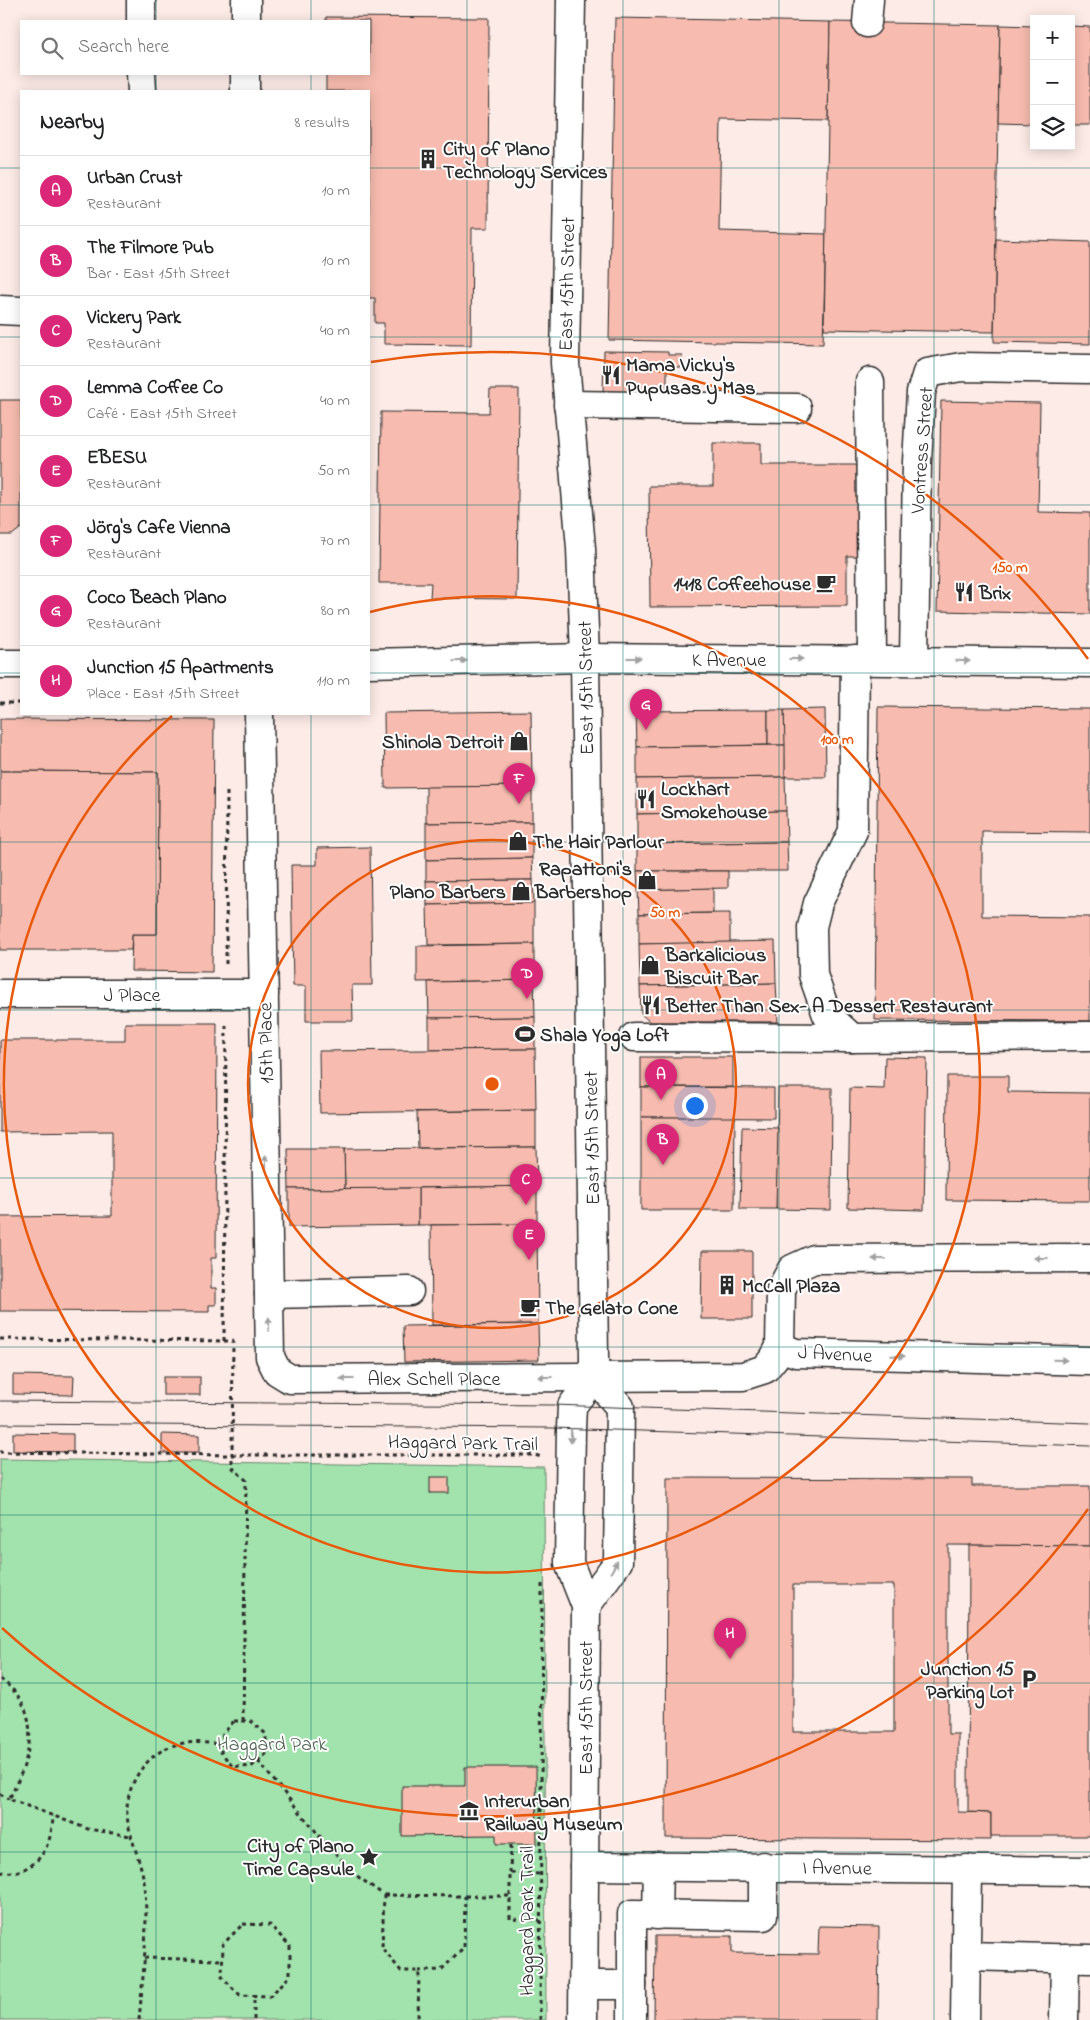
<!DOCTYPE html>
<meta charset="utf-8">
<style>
body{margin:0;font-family:"Indie Flower",sans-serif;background:#f2f2f2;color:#202124}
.controls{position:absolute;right:15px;top:15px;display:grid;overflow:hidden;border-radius:0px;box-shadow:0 2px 12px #0003}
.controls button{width:45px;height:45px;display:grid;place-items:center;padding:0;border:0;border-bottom:1px solid #e0e0e0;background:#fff;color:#202124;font:25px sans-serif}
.you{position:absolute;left:694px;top:1105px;width:18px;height:18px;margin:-12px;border:4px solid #fff;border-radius:50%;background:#1a73e8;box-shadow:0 0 0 8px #1a73e833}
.badge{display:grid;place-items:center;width:32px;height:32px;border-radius:50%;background:#db2777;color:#fff;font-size:16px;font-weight:700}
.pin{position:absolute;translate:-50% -41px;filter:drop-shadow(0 1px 2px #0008)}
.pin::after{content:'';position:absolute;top:26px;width:18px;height:15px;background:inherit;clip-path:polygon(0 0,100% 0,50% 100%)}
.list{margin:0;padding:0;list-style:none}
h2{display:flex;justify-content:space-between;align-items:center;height:65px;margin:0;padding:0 20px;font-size:21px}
h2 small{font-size:16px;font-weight:400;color:#757577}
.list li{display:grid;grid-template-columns:32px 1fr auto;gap:15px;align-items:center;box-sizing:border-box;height:70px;padding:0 20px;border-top:1px solid #e0e0e0}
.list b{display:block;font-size:19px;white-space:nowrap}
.list p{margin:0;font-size:16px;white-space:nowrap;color:#757577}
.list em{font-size:16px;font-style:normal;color:#757577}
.icon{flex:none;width:28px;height:28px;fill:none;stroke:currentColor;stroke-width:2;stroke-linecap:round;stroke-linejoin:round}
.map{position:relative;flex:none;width:1090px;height:2020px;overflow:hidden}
.search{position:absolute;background:#fff;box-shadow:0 2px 12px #0003;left:20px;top:20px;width:350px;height:55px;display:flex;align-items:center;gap:12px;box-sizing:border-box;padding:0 18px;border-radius:0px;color:#757577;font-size:19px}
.panel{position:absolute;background:#fff;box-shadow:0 2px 12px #0003;left:20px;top:90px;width:350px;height:625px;border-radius:0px}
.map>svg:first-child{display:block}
</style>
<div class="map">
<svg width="1090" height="2020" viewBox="0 0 1090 2020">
<rect width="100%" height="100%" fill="#fdebe7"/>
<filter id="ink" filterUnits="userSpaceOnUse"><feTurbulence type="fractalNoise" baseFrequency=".02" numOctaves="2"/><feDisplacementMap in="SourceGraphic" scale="10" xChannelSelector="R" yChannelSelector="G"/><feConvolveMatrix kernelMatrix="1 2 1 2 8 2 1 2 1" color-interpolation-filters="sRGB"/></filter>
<g filter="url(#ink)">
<path fill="#a2e3ad" stroke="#66876c" d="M0 1459 544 1467 546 2020H0Z"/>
<g fill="#f7bcaf" stroke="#2b2b2b" fill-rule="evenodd">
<path d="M326 17 489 18 488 228H472L471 345 384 344V323H375V298H369V91H326V74H369V21H326Z"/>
<path d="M615 18 830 22 828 121 721 119 719 231 826 234 823 344 609 340Z"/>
<path d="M830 22 1000 25 994 332 824 329Z"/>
<path d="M1000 25 1034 26V124L998 123Z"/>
<path d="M1071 26 1090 27V125H1071Z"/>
<path d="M996 239 1090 242V344L994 342Z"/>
<path d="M604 351 668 352V355H682L681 367H667V393H603Z"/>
<path d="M490 389H519L517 599 430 598 431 583H379L381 412 489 413Z"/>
<path d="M0 400H21V528L12 535H0Z"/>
<path d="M941 401 1040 403 1038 512 1090 513V614L937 611Z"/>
<path d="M713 443H761V465H861L862 556H847V606L650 607 649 486H713Z"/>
<path d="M878 707 1090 709V832L982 831V916L1090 917V1021L875 1020Z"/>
<path d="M825 709 826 777H785L784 710Z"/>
<path d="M768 710V745L637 747 636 711Z"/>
<path d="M768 710H784L785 745H768Z"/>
<path d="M531 711 532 786 385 788 384 713Z"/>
<path d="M0 719 214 720 212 972 131 971 132 934H157L158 772 0 771Z"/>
<path d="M785 745V777L637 779V747Z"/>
<path d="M0 771 158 772 157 934H132L131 950H0Z"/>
<path d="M785 777 786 811 637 814V779Z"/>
<path d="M532 786V822L426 823V787Z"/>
<path d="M786 811 787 842 637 844V814Z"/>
<path d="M532 822V858L426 860V823Z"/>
<path d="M787 842 788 871H637V844Z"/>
<path d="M370 847 372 985H352L353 1021H306V986H293L291 865H317V848Z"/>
<path d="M532 858 533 880 426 881V860Z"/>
<path d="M637 871H728V888L638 890Z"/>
<path d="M533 880 534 903 427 905 426 881Z"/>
<path d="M713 888V913L639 914 638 890Z"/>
<path d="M534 903V944L428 945 427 905Z"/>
<path d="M730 913V943L639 944V914Z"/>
<path d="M775 941 776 983 640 986 639 944Z"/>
<path d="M534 944V980L417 982V946Z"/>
<path d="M534 980 535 1017 429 1018 428 982Z"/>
<path d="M776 983 778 1022H650L641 1014 640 986Z"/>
<path d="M535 1017V1049L429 1050V1018Z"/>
<path d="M125 1023H217L216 1258H211V1288H216V1305H209V1312L0 1311V1217L112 1216V1131L0 1132V1040H125Z"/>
<path d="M535 1049 536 1110 320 1113 319 1051Z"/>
<rect x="641" y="1057" width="92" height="30"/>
<path d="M885 1057 927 1058 924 1210 848 1208 850 1088 884 1089Z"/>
<path d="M947 1076H1008V1092L1090 1093V1201L946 1200Z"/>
<path d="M641 1087 774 1088V1118L641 1117Z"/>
<path d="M778 1088H832L831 1210 776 1209Z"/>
<path d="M536 1110V1147L418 1148 417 1112Z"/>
<path d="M641 1117H735L734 1210H641Z"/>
<path d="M742 1127 778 1128 776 1209H740Z"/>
<path d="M536 1147 537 1186 345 1189 344 1149Z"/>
<path d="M288 1149H344L345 1189H289Z"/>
<path d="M537 1186V1224L418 1225V1188Z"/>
<path d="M418 1188V1225L289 1227V1189Z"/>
<path d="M537 1224 538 1324 432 1325 431 1225Z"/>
<path d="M702 1251H752V1319H701Z"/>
<path d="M538 1324 539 1360 404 1362 403 1326Z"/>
<path d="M13 1375 74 1376 73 1395 13 1394Z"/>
<rect x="163" y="1377" width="37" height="18"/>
<path d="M13 1433 73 1434V1452L13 1451Z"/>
<path d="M162 1434 199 1435V1453H162Z"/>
<rect x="430" y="1477" width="19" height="16"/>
<path d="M667 1478 972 1479V1486H1090V1546L948 1545V1734H958V1812L991 1813V1840L666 1838ZM793 1585H894V1732H793Z"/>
<path d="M969 1545 1090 1546V1836H991V1813L968 1812Z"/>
<path d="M465 1767H536L537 1844H496V1835L402 1836V1786H465Z"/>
<path d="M819 1926 879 1927 878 2020H654L655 1936H732V1953L818 1954Z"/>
</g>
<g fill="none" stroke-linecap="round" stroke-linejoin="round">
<defs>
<g id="minor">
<path d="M141 0V21"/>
<path d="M246 21V0"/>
<path d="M867 23 869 0"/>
<path d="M141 74 142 91"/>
<path d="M245 91V74"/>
<path d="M0 310 21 311"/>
<path d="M870 382 872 660"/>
<path d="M568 405 797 408"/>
<path d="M855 660 853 831 818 903 812 927 813 975 827 1015 852 1038 1090 1036"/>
<path d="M914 660 917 462 921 392 927 373 961 367 1090 369"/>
<path d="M259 714 270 1357 277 1371 290 1379 743 1376 765 1369 774 1358 780 1347 781 1289 792 1269 814 1259 1090 1258"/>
<path d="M0 994H264"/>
<path d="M634 1037 852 1038"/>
<path d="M269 1294 409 1291"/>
<path d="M780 1347 796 1353 1090 1361"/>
<path d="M584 1866 1090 1871"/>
<path d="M657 1915 658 1866"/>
<path d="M966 1956 1090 1959"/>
<path d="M583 1985H632"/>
<path d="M632 2020V1914L763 1916V1866"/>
<path d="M965 2020 967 1869"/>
<path d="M1064 2020 1065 1958"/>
</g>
<g id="major">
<path d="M571 0 565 363 581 548 585 658 594 1357V1377L572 1406 571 1429 569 1563 586 1606 583 2020"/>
<path d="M369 663 585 658 1090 663"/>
<path d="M0 664H21"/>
<path d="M586 1606 618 1562 620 1407 594 1377"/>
</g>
</defs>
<use href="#minor" stroke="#2b2b2b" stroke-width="31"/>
<use href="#major" stroke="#2b2b2b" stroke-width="31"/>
<g stroke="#2b2b2b" stroke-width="3" stroke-dasharray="4 4" stroke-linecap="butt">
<path d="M0 703H21"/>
<path d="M226 964 227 790"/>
<path d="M0 1339 233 1341 232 1455 0 1452"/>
<path d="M224 1341 226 1024"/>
<path d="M0 1679C45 1710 31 1759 9 1799L88 1829 131 1836"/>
<path d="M234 1721H251L266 1734V1754L251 1767 232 1766 221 1752 223 1734Z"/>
<path d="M243 1721 246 1480 232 1467V1455H535L541 1457"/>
<path d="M258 1761 322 1839 357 1876 384 1895 382 1948 401 1971H419L418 2020"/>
<path d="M0 1794 9 1799"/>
<path d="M0 1872C36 1876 52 1848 53 1816"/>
<path d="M510 1873 511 1844"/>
<path d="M384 1895 465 1896 464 1948 441 1970 419 1971"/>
<path d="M465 1896H510V1919L540 1920"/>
<path d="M510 1896V1873L541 1874"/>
<path d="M243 1924 270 1925 290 1946V1976L270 1996 240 1995 222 1977 223 1944Z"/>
<path d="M144 1958 222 1960"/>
<path d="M139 2020C143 1977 148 1933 145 1890 143 1864 130 1841 127 1816 125 1784 147 1751 179 1744 193 1741 207 1743 221 1744"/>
<path d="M254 2020V1995"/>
<path d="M540 2020 542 1583"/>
</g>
<use href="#minor" stroke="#fff" stroke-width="28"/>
<use href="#major" stroke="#fff" stroke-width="28"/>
<g stroke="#2b2b2b" stroke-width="1">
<path d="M0 1401 553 1405 1090 1423"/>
<path d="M0 1424 553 1428 1090 1446"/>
</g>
</g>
<defs><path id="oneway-solid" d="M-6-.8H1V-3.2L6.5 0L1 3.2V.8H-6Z" transform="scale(1.25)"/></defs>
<g fill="#a0a0a0">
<use href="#oneway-solid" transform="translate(634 658)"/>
<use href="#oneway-solid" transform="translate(796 659)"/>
<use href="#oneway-solid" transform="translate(460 661) rotate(-1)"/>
<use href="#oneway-solid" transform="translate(963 661) rotate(1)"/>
<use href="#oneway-solid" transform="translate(266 1162) rotate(-91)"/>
<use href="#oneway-solid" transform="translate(1041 1258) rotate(180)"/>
<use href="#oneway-solid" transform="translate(879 1259) rotate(180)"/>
<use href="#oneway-solid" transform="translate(269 1324) rotate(-91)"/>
<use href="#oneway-solid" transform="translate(898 1356) rotate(1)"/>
<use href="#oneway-solid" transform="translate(1060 1360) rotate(1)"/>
<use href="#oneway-solid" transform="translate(545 1377) rotate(180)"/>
<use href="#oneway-solid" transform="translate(347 1379) rotate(180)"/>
<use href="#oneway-solid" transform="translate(571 1436) rotate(91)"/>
<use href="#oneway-solid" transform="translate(614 1567) rotate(-60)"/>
</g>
</g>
<path fill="none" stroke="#0f766e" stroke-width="1" stroke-opacity="0.55" d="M156 0V21M311 0V21M467 0V2020M623 0V2020M779 0V2020M934 0V2020M156 74V91M311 74V91M0 168H21M369 168H1090M0 337H21M369 337H1090M0 505H21M369 505H1090M0 673H21M369 673H1090M156 714V2020M311 714V2020M0 842H1090M0 1010H1090M0 1178H1090M0 1347H1090M0 1515H1090M0 1683H1090M0 1852H1090"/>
<g fill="none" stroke="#e8590c" stroke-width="2.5">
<circle cx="492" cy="1084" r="244"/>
<path d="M370 612A488 488 0 1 1 172 716"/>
<path d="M1088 1509A732 732 0 0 1 2 1628M371 362A732 732 0 0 1 1088 659"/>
</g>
<defs>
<symbol id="building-bare" viewBox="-9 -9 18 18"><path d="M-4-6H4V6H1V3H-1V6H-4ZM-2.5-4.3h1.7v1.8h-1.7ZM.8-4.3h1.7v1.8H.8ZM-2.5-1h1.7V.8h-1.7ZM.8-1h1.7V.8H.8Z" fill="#2b2b2b" stroke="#fff" stroke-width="2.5" paint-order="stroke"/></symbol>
<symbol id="restaurant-bare" viewBox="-9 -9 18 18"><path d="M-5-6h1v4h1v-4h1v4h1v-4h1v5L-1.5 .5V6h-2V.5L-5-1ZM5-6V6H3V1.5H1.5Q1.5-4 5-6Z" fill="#2b2b2b" stroke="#fff" stroke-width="2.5" paint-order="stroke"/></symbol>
<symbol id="cafe-bare" viewBox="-9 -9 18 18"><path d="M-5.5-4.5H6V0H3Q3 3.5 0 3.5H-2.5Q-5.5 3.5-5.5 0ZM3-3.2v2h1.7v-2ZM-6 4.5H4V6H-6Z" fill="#2b2b2b" stroke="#fff" stroke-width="2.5" paint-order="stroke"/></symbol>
<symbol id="shop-bare" viewBox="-9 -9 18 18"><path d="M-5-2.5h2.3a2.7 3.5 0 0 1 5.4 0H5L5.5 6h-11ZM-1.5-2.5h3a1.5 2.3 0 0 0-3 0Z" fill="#2b2b2b" stroke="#fff" stroke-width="2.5" paint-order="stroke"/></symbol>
<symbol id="stadium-bare" viewBox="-9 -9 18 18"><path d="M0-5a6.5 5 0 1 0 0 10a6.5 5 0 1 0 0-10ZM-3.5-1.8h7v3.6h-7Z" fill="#2b2b2b" stroke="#fff" stroke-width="2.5" paint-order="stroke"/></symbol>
<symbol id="parking-bare" viewBox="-9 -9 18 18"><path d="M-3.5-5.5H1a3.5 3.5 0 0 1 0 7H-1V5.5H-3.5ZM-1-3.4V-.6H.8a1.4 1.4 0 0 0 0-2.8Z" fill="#2b2b2b" stroke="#fff" stroke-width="2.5" paint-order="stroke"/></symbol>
<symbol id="museum-bare" viewBox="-9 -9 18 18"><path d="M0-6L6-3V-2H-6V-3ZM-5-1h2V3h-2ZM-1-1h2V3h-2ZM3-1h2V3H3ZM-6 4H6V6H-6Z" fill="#2b2b2b" stroke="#fff" stroke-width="2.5" paint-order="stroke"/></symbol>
<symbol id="sight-bare" viewBox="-9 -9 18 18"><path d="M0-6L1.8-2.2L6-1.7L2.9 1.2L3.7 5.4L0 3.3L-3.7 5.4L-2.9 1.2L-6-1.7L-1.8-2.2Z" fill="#2b2b2b" stroke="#fff" stroke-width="2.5" paint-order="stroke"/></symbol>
</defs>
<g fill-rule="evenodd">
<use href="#building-bare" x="414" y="145" width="28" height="28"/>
<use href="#restaurant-bare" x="597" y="361" width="28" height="28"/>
<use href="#cafe-bare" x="812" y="569" width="28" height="28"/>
<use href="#restaurant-bare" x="950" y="578" width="28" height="28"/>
<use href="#shop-bare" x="505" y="727" width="28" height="28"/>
<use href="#restaurant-bare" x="632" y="785" width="28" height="28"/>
<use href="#shop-bare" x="504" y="827" width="28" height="28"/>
<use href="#shop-bare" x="633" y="866" width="28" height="28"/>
<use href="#shop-bare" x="507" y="877" width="28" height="28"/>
<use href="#shop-bare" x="636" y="951" width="28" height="28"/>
<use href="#restaurant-bare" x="637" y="991" width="28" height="28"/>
<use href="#stadium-bare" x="511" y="1020" width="28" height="28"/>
<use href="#building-bare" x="713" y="1271" width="28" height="28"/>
<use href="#cafe-bare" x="516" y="1293" width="28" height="28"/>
<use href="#parking-bare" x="1015" y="1665" width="28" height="28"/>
<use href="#museum-bare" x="455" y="1797" width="28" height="28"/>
<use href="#sight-bare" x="355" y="1843" width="28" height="28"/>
</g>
<g text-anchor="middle" stroke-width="4" stroke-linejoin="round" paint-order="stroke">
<g font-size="20" font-weight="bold" fill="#2b2b2b" stroke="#fff" text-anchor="start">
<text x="443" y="155">City of Plano<tspan x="443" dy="23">Technology Services</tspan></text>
<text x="626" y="371">Mama Vicky's<tspan x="626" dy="23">Pupusas y Mas</tspan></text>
<text x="811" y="590" text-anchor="end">1418 Coffeehouse</text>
<text x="979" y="599">Brix</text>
<text x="504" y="748" text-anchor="end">Shinola Detroit</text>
<text x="661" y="795">Lockhart<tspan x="661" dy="23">Smokehouse</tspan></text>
<text x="533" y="848">The Hair Parlour</text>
<text x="632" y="875" text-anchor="end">Rapattoni's<tspan x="632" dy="23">Barbershop</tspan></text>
<text x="506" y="898" text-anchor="end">Plano Barbers</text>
<text x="665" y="961">Barkalicious<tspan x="665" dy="23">Biscuit Bar</tspan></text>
<text x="666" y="1012">Better Than Sex- A Dessert Restaurant</text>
<text x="540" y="1041">Shala Yoga Loft</text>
<text x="742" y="1292">McCall Plaza</text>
<text x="545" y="1314">The Gelato Cone</text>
<text x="1014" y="1675" text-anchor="end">Junction 15<tspan x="1014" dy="23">Parking Lot</tspan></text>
<text x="484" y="1807">Interurban<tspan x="484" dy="23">Railway Museum</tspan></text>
<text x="354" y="1852" text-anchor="end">City of Plano<tspan x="354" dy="23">Time Capsule</tspan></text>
</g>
<g font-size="20" fill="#2b2b2b" stroke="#fff">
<text transform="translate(566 284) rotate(-89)" y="7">East 15th Street</text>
<text transform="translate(921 450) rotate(-86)" y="7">Vontress Street</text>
<text x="729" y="666">K Avenue</text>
<text transform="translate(585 688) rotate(-91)" y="7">East 15th Street</text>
<text x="132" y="1001">J Place</text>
<text transform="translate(265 1043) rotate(-91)" y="7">15th Place</text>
<text transform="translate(591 1138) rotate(-91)" y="7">East 15th Street</text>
<text transform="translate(835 1353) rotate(3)" y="7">J Avenue</text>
<text x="434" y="1385">Alex Schell Place</text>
<text transform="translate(463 1442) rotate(1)" y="7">Haggard Park Trail</text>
<text transform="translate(585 1708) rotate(-90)" y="7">East 15th Street</text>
<text transform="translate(837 1867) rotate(1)" y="7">I Avenue</text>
<text transform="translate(526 1921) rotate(-90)" y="7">Haggard Park Trail</text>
</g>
<g font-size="20" fill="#4f6252" stroke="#fff">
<text x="272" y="1750">Haggard Park</text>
</g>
</g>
<circle cx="492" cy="1084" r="8" fill="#e8590c" stroke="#fff" stroke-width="2.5"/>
<g font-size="15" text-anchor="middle" font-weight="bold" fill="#e8590c" stroke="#fff" stroke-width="4" stroke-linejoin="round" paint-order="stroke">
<text x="1010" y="572">150 m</text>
<text x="837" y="744">100 m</text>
<text x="665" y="917">50 m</text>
</g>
</svg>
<div class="controls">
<button>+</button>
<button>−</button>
<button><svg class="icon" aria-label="layers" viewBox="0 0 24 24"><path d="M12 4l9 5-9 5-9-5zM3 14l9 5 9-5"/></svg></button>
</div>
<div class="you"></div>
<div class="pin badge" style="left:661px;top:1100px">A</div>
<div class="pin badge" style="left:663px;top:1165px">B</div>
<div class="pin badge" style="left:526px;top:1205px">C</div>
<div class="pin badge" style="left:527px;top:999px">D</div>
<div class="pin badge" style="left:529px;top:1260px">E</div>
<div class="pin badge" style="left:519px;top:804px">F</div>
<div class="pin badge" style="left:646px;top:730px">G</div>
<div class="pin badge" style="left:730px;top:1659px">H</div>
<div class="search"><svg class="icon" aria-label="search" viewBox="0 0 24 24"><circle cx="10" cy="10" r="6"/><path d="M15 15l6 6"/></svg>Search here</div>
<section class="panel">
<h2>Nearby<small>8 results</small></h2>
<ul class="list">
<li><span class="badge">A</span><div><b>Urban Crust</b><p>Restaurant</p></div><em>10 m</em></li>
<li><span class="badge">B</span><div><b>The Filmore Pub</b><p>Bar · East 15th Street</p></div><em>10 m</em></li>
<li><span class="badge">C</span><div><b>Vickery Park</b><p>Restaurant</p></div><em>40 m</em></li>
<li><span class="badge">D</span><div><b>Lemma Coffee Co</b><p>Café · East 15th Street</p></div><em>40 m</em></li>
<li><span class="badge">E</span><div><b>EBESU</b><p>Restaurant</p></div><em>50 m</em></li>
<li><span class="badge">F</span><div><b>Jörg's Cafe Vienna</b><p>Restaurant</p></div><em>70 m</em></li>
<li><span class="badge">G</span><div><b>Coco Beach Plano</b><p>Restaurant</p></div><em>80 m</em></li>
<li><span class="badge">H</span><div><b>Junction 15 Apartments</b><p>Place · East 15th Street</p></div><em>110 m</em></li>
</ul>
</section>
</div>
